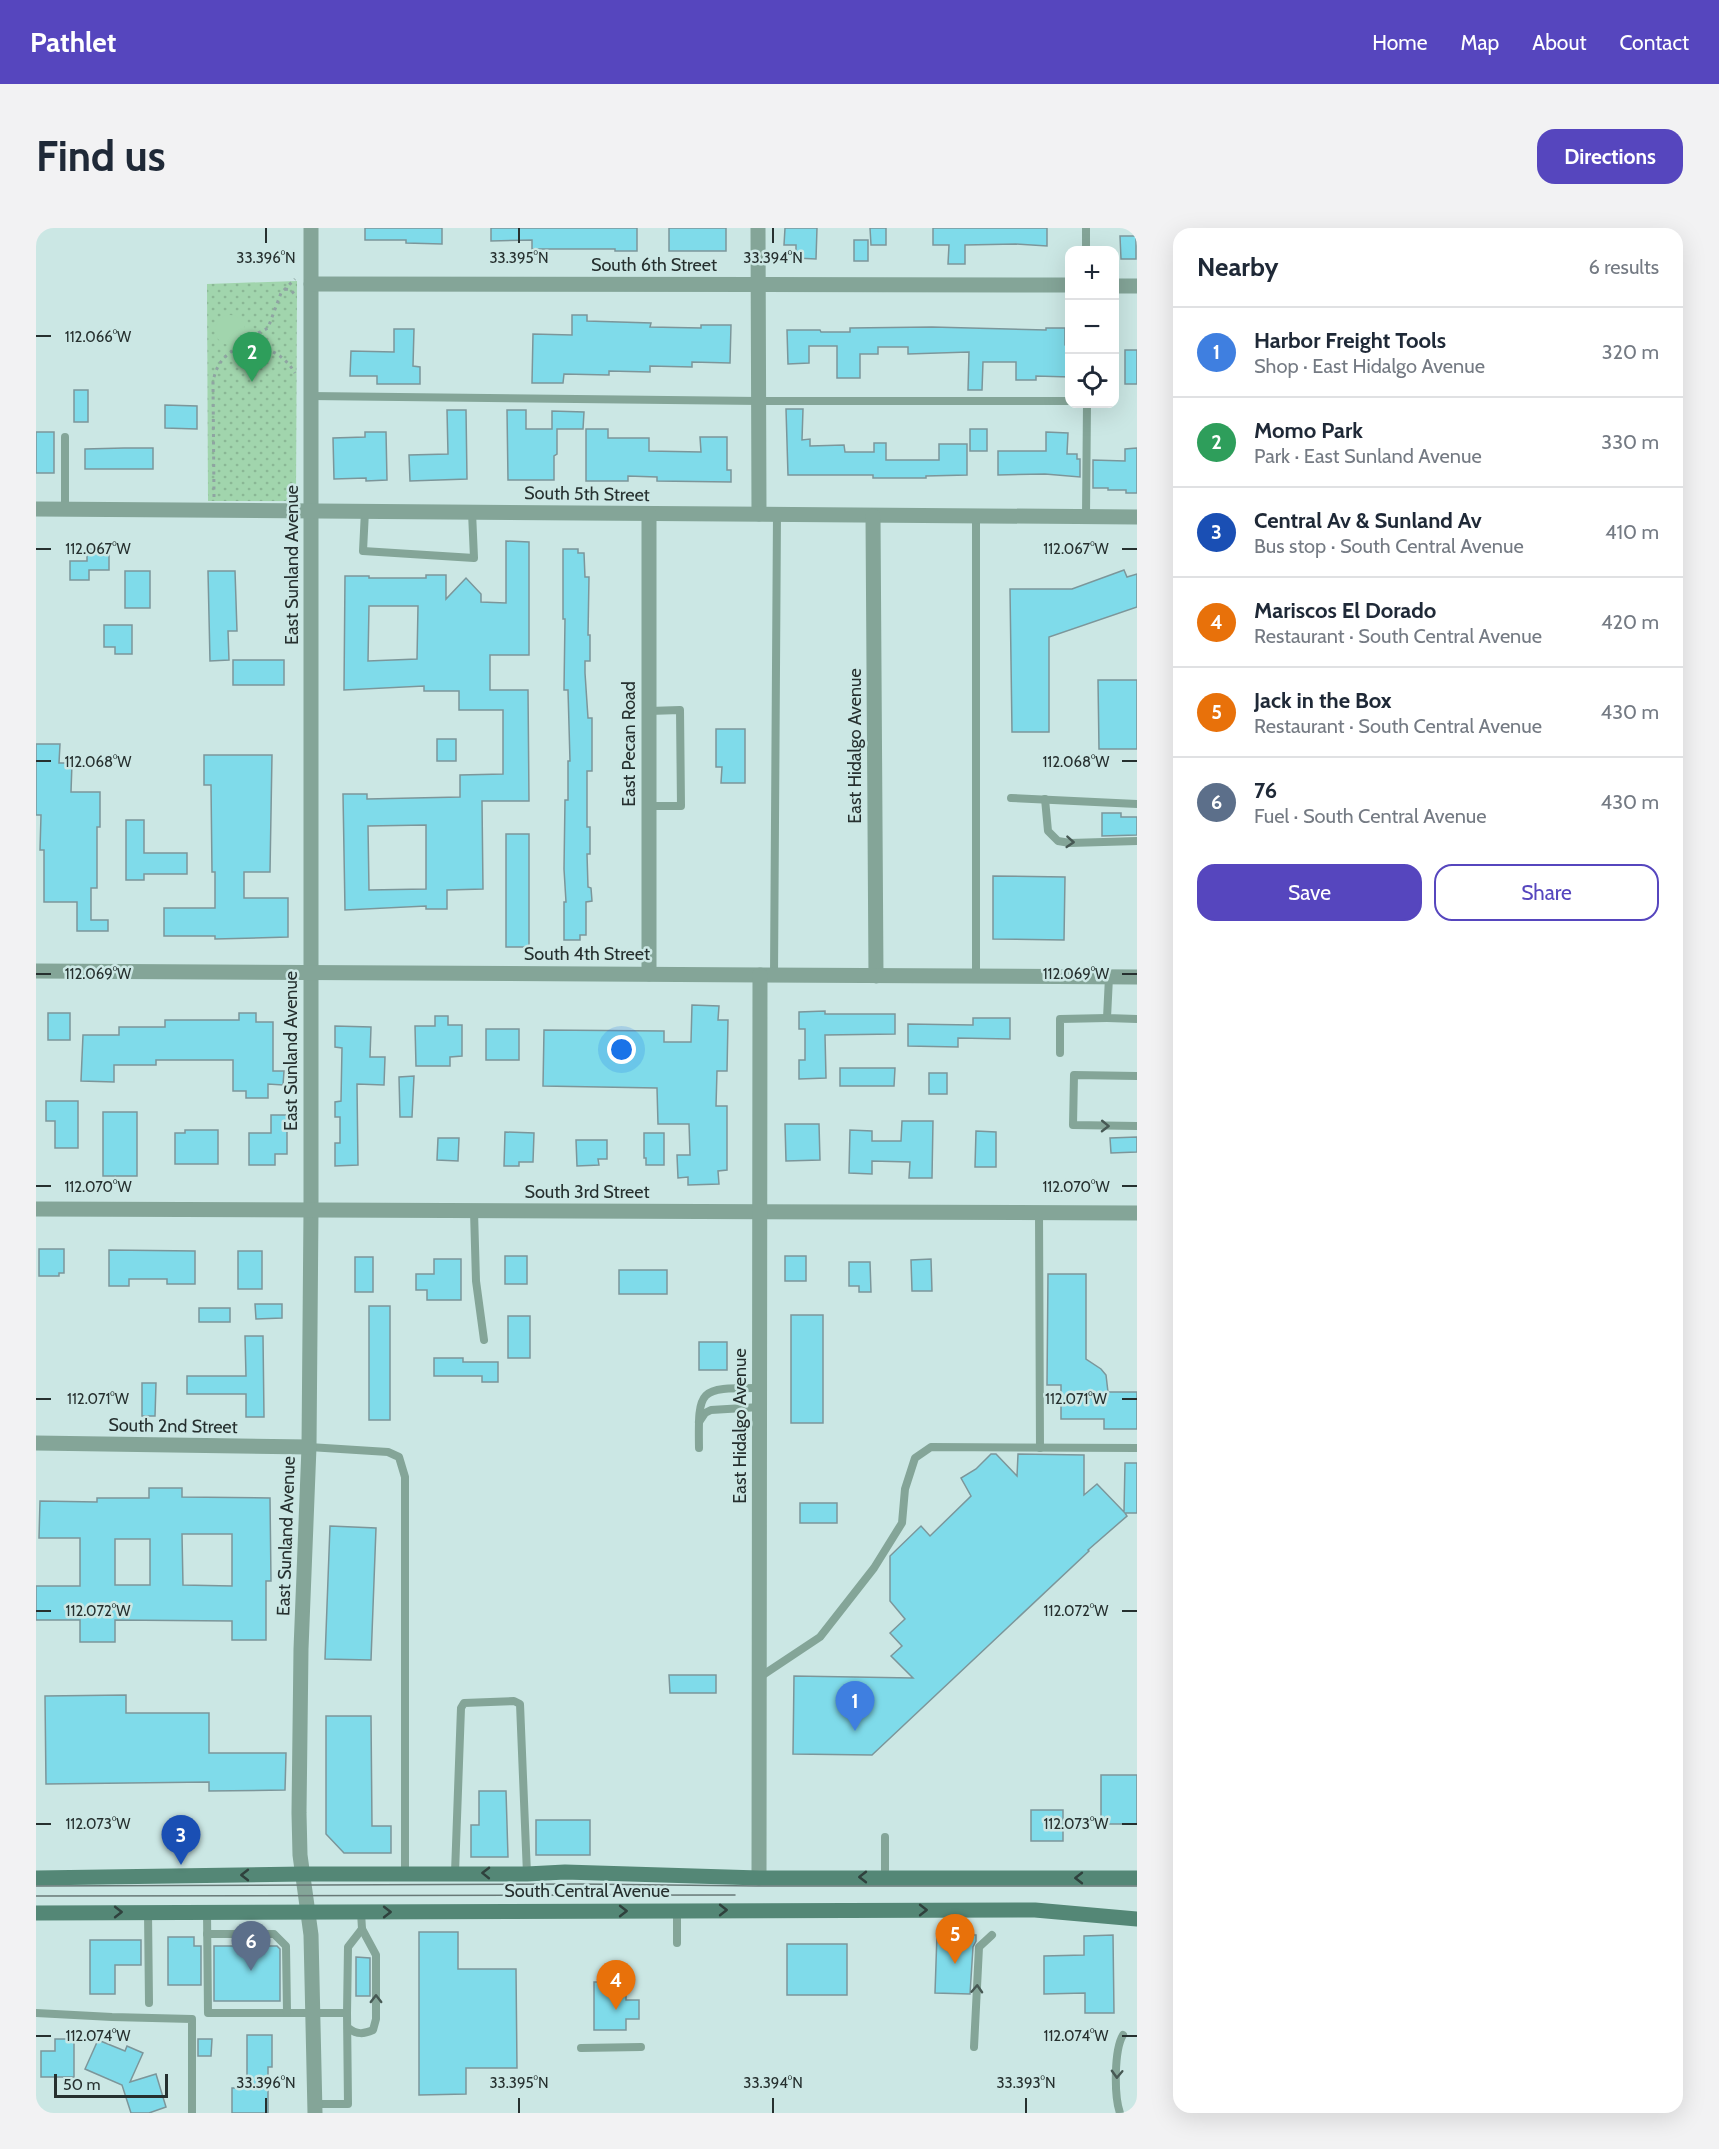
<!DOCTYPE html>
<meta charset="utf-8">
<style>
body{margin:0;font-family:Cabin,sans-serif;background:#f2f2f3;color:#1f2937}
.controls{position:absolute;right:18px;top:18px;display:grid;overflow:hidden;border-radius:12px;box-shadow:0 6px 24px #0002}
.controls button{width:54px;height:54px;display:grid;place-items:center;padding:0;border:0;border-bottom:2px solid #e0e1e3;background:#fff;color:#1f2937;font:30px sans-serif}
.scale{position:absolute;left:18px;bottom:15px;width:114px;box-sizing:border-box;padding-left:6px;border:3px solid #26302f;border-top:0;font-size:16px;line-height:21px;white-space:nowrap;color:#26302f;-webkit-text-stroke:4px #cbe7e4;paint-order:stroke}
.you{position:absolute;left:586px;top:822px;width:21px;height:21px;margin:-15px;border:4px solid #fff;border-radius:50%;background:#1a73e8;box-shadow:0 0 0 9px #1a73e833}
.badge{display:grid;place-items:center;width:39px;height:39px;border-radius:50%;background:#5646be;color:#fff;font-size:20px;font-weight:700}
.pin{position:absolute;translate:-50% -50px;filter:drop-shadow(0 2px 3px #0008)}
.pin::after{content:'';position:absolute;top:32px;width:21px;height:18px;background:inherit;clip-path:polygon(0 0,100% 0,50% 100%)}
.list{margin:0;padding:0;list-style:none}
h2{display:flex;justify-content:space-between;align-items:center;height:78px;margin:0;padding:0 24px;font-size:26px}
h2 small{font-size:20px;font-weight:400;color:#747a83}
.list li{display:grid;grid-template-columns:39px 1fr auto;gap:18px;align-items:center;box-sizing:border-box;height:90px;padding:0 24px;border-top:2px solid #e0e1e3}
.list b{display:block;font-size:22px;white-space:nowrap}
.list p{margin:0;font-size:20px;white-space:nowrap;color:#747a83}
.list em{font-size:20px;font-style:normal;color:#747a83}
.actions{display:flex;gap:12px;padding:18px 24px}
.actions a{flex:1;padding:14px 0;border:2px solid #5646be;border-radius:18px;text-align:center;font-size:21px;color:#5646be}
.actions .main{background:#5646be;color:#fff}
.icon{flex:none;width:33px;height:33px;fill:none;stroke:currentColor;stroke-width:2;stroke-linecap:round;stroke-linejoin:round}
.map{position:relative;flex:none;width:1101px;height:1885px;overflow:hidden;border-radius:18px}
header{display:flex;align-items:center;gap:36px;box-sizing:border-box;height:84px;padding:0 30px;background:#5646be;color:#fff}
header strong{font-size:28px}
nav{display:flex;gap:33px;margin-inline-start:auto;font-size:21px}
.intro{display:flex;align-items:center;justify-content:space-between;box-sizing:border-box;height:144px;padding:0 36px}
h1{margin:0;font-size:42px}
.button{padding:15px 27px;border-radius:18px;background:#5646be;color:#fff;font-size:21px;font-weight:700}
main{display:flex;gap:36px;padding:0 36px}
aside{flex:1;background:#fff;border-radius:18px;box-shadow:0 6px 24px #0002}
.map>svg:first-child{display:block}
</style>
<header>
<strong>Pathlet</strong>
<nav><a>Home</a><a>Map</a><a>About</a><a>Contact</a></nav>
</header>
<div class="intro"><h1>Find us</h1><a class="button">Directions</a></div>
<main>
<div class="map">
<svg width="1101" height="1885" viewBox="0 0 1101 1885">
<defs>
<pattern id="grass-dots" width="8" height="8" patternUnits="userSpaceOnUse" patternTransform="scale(1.5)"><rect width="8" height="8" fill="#a1d5ad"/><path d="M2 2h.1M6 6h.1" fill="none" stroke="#8ab795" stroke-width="1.8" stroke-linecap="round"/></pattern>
</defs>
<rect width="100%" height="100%" fill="#cbe7e4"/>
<path fill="url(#grass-dots)" d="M261 53 260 268 250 273H172L171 56Z"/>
<circle fill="#a1d5ad" cx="194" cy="102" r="15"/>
<g fill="#7fdbea" stroke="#7c969a" stroke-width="1.5" fill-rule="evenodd">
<path d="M329 0H406V16L370 15V12H329Z"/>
<path d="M455 0H601V23H579V21H496V12L455 13Z"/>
<rect x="633" y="0" width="57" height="23"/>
<path d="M749 0H781L780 31 760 30V17H748Z"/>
<path d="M834 0H850V17H835Z"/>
<path d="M897 0H1011V18L980 16 929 17V36H912L913 17H897Z"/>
<path d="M1084 8H1100V31H1085Z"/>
<rect x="818" y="12" width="14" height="21"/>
<path d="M536 87H551V93L615 95 614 99 665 100V97H695L694 135 656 134V139L614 138V144L573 143V147L528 146 527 155H496L497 106 536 107Z"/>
<path d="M896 99 1010 102V100H1029V117L1034 118V149L1000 148V152H980V134H947L946 162H932L933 124 872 126V119H842V126H824V150H801V118H773V135L752 136 751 102H784L785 104H814V100Z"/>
<path d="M358 101H378L377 138 384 139V156H341V148H314L315 123 358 124Z"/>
<rect x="1089" y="122" width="12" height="34"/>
<rect x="38" y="162" width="14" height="32"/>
<path d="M129 177 161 178V201L129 200Z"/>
<path d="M750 181H767L766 212 774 211V218L808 217 809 224H838V215H850V232H903V216H931V247L890 248V250H837V247H752Z"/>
<path d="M411 182H430L431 251 374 253 373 227 412 226Z"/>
<path d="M471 182H490V201H516V183L548 184 547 201H521V226L518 228V252H472Z"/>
<path d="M550 201H572V210H613V223L665 224 664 209H691V242H695V254L621 253V249L592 248V253H550Z"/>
<rect x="934" y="201" width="17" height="22"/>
<rect x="0" y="204" width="18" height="41"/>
<path d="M329 204H350L351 252 330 253V250L298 251 297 210 329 209Z"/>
<path d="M1010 204 1032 205 1031 226H1041V231H1044V249L1009 246 962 247V223H1010Z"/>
<path d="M88 220H117V241H49V221Z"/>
<path d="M1101 220V265H1090V262H1072V260H1057V232L1089 233V221Z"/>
<path d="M470 313 493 314V427H454V462H492L493 573H446L447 661 411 662V681H390V678L309 682 307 566H331V571L424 569V547L467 546V482H423V463H388V458L308 462 309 348H333V350H390V347H410V371L430 350 445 366V374L470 375ZM333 378H382L381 431 332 433ZM390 597V661L333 662 332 598Z"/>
<path d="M51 321H73V342H53V352H34V333H51Z"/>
<path d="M527 321H542V325H548L549 349H553L552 407H554V433H549V445L552 490H556V543H551V599H554V626H551L552 659 555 660 556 673 550 674V707H544V712H528V674H530L528 641 529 572H532V533H534L532 462H528L529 391H527Z"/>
<path d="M1088 342 1091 349 1101 346V379L1013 409V504H976L974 361H1036Z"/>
<rect x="89" y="343" width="25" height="37"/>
<path d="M172 343H199L201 403H192L193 432 174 433Z"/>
<path d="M68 397H96V426H79V419H68Z"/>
<rect x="197" y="432" width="51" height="25"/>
<path d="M1062 452H1101V521H1063Z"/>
<path d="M680 501H709V555H685L686 539H680Z"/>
<rect x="401" y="511" width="19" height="22"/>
<path d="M0 516H24L23 535H36L35 564H64V599H61V660H55V692H72V703H41V674H8V622H4L5 587H0Z"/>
<path d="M168 527H236L234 644H208V670H252V709L179 711V708H128V680H179V644H176L175 557H168Z"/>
<path d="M1066 585H1085V589H1101V607L1066 608Z"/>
<path d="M90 592H108V625H151V646H108V652H90Z"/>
<rect x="470" y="606" width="23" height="113"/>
<path d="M957 648 1029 649 1028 712 957 711Z"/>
<path d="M656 777 683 778 682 792H692L691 843H681L680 878H691V942L682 943 683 956 652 957V949L642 950 641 927H654L653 896H622L621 860 507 858 508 802 628 803V814H655Z"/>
<path d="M789 783V786H859V806L789 807 790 850 763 851V832H769V801H763V784Z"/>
<rect x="12" y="785" width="22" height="27"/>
<path d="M203 785H220V794H237V843H248L247 857 232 856V870H210V863H197V832H120V837H78V854L45 853 47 807H83V799H129V792H203Z"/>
<path d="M399 788H412V797H426V828L414 829V838H380L379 798H399Z"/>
<path d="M937 790H974V811L922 810V819L872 818V796L937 797Z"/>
<path d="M299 798 335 799 334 829H349L348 857 321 856 322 937 299 938V915H304V889H299V874L305 873 306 820 299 819Z"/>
<rect x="450" y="801" width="33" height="31"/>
<path d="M804 840H859L858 858H804Z"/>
<rect x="893" y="845" width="18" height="21"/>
<path d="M378 848 376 889H364L363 849Z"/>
<path d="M10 873H42V920H19V893H10Z"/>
<rect x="67" y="884" width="34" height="64"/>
<path d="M235 887H251V926H239V937H213V905H235Z"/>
<path d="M866 893H897L896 950H873L874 934 836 933V946L813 945 814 902 836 903V913H865Z"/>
<path d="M749 896H783L784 932 750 933Z"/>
<path d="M149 902H182V936H139V905H149Z"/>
<path d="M940 903 960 904V939H939Z"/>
<path d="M469 904 498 905 497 934H483V938H468Z"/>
<path d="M608 905H628V937H610V930H608Z"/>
<path d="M1101 909V924L1075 925 1074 910Z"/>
<path d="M402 910H423L422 933 401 932Z"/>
<path d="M540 912H571V931H562L563 937 541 938Z"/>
<path d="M3 1021H28V1045H23V1048H3Z"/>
<path d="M73 1022 159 1023V1056H131V1051H93V1058H73Z"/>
<rect x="202" y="1023" width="24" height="38"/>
<rect x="469" y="1028" width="22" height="28"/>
<rect x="749" y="1028" width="21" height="25"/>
<rect x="319" y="1029" width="18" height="35"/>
<path d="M398 1031H425V1072H391V1062H380V1046H398Z"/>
<path d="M895 1031 896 1063H876L875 1032Z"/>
<path d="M813 1034H834L835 1064H823V1058H813Z"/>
<rect x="583" y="1042" width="48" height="24"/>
<path d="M1012 1046H1050V1131L1065 1141 1070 1147 1072 1164H1101V1201H1068V1191H1025V1157H1011Z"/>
<path d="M219 1076H246V1090L220 1091Z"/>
<rect x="333" y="1078" width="21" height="114"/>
<rect x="163" y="1080" width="31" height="14"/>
<rect x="755" y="1087" width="32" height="108"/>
<rect x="472" y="1088" width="22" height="42"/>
<path d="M209 1108H227L228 1189H210V1166H151V1148H210Z"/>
<rect x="663" y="1114" width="28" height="28"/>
<path d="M398 1130H427V1134H462V1154H446V1148H398Z"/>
<path d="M106 1155H120L119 1188H106Z"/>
<path d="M955 1226H960L981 1248 982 1226 1048 1227V1267L1061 1256 1088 1284 1089 1235H1101V1285H1089L1091 1288 1052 1322 1053 1323 836 1527 757 1526 758 1448 877 1450 855 1428 866 1418 854 1405 869 1391 854 1373V1328L885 1298 894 1308 935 1268 925 1250 940 1241Z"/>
<path d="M113 1260H146V1269L234 1270 235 1353H230V1412H196V1393L79 1392V1414H44V1392H0V1358H44V1310H3L4 1273 61 1274V1270H113ZM146 1306H196V1358L147 1357ZM79 1311H114V1357H79Z"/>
<rect x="764" y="1275" width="37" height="20"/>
<path d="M294 1298 340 1300 335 1432 289 1431Z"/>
<path d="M633 1447H680V1465H634Z"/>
<path d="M90 1467V1485H173V1525H250L249 1562 173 1563V1554L10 1556 9 1468Z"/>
<path d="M290 1488H335L336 1598H355V1625H308L290 1606Z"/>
<rect x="1065" y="1547" width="36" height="49"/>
<path d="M443 1563H470L472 1629H435V1597H443Z"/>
<rect x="995" y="1582" width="32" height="31"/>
<rect x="500" y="1592" width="54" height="35"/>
<path d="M383 1704H422V1741H480L481 1840H430V1866L383 1867Z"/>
<path d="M901 1706 940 1707V1713L937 1719 934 1766 899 1765Z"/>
<path d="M1077 1707 1078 1785H1049V1765L1008 1766V1728L1048 1727V1708Z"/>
<path d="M132 1709H158V1718H165V1757H132Z"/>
<path d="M54 1712H105V1737H79V1766H54Z"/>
<rect x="751" y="1716" width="60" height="51"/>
<path d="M178 1718H241L244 1721V1773H178Z"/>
<path d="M320 1729 334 1730V1768H320Z"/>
<path d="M558 1754H590V1772H603V1791H590V1802H558Z"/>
<path d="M211 1807H236V1839H232V1885H196V1860H211Z"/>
<path d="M19 1811H38V1849H5V1823H19Z"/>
<path d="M162 1811H176L175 1828H162Z"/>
<path d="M62 1812 89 1823 91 1818 107 1825 94 1854 120 1846 130 1879 113 1885H95L86 1857 49 1841Z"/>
</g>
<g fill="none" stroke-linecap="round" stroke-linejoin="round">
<g stroke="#8fa4a2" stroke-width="3" stroke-dasharray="3 4.5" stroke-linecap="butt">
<path d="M249 61 255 62 259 67"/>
<path d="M206 119 210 111 232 100 245 65 259 51"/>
<path d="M202 121 206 131"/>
<path d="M178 269 177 154C185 107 238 109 259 145"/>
</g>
<g stroke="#84a598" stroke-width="8">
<path d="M1050 22V0"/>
<path d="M274 168 723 173H1034"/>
<path d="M29 282V209"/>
<path d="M329 283 327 323 438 330 436 284"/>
<path d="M1050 288 1051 176"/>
<path d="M613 483 644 482 645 578H613"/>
<path d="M975 570 1101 576"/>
<path d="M1009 571 1012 603 1022 613 1034 615 1101 613"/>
<path d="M738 747 741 286"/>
<path d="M940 749V288"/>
<path d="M1073 749 1071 790 1101 791"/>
<path d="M1024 825V791L1071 790"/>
<path d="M1101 848 1038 847 1037 897 1101 898"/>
<path d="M438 983 440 1053 448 1112"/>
<path d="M1003 985 1004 1220"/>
<path d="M663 1194 669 1185 675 1182 724 1179"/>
<path d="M273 1219 352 1224 363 1229 369 1249V1647"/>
<path d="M663 1220C662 1159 663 1160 724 1160"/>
<path d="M724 1449 784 1409 838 1340 866 1295 869 1261 879 1230 895 1219 1101 1220"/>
<path d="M849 1609V1649"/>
<path d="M419 1645 425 1480 428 1475 478 1473 484 1476 491 1646"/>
<path d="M641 1683V1715"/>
<path d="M112 1684 113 1775"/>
<path d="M171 1684 172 1785H311L312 1719 326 1701 325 1684"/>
<path d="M171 1706H238L250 1718 251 1784"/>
<path d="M0 1785 76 1789 156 1791V1885"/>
<path d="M312 1800C321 1807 328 1806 337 1802L340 1791V1727L326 1701"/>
<path d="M938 1819 943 1719 956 1707"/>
<path d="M545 1820 605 1819"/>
<path d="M278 1876H312L311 1785"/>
<path d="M1084 1885C1078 1868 1078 1822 1087 1807"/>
</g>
<g stroke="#84a598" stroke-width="15">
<path d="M275 0V982L273 1219 265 1421 263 1585 264 1627 275 1707 279 1885"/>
<path d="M722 0 723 286"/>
<path d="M275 56 1034 57"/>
<path d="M1078 58H1101"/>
<path d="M0 281 1101 289"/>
<path d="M613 286V746"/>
<path d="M837 288 840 748"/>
<path d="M0 743 1101 749"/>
<path d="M0 981 1101 985"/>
<path d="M0 1215 273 1219"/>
<path d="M723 1650 724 747"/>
</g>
<g stroke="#548776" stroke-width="15">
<path d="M0 1650 267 1646H491L529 1644 723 1650H1101"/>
<path d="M0 1685 999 1682 1101 1691"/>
</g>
<g stroke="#687977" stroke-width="1.5">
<path d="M0 1658 544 1656 720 1658H1101"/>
<path d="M0 1668 699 1667"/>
</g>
</g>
<defs><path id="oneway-chevron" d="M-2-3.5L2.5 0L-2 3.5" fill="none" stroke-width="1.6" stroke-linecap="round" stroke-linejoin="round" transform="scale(1.5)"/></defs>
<g stroke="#475954">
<use href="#oneway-chevron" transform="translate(1034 614) rotate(4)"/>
<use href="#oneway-chevron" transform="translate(1069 898) rotate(1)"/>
<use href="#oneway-chevron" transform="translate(941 1761) rotate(-87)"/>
<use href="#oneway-chevron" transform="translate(340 1771) rotate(-90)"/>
<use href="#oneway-chevron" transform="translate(1081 1846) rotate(92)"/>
</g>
<g stroke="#2f413d">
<use href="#oneway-chevron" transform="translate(450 1645) rotate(-179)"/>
<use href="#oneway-chevron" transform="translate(209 1647) rotate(180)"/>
<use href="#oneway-chevron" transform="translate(827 1649) rotate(180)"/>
<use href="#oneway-chevron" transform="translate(1043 1650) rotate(-180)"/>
<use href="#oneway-chevron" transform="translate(687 1682)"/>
<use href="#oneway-chevron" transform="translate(887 1682)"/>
<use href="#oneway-chevron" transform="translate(587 1683)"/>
<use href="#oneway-chevron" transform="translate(82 1684)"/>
<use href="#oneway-chevron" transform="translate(351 1684)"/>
</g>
<path fill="none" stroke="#26302f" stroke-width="2" d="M230 0V15M483 0V15M737 0V15M0 108H15M0 321H15M1086 321H1101M0 533H15M1086 533H1101M0 746H15M1086 746H1101M0 958H15M1086 958H1101M0 1171H15M1086 1171H1101M0 1383H15M1086 1383H1101M0 1596H15M1086 1596H1101M0 1808H15M1086 1808H1101M230 1870V1885M483 1870V1885M737 1870V1885M990 1870V1885"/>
<g text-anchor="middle" stroke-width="5" stroke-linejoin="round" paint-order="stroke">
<g font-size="18" fill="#26302f" stroke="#cbe7e4">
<text x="618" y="43">South 6th Street</text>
<text transform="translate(551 266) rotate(1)" y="6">South 5th Street</text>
<text transform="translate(256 337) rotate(-90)" y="6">East Sunland Avenue</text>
<text transform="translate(593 516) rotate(-90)" y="6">East Pecan Road</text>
<text transform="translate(819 518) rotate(-90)" y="6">East Hidalgo Avenue</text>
<text x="551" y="732">South 4th Street</text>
<text transform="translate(255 823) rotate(-90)" y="6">East Sunland Avenue</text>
<text x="551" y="970">South 3rd Street</text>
<text transform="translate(137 1198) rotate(1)" y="6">South 2nd Street</text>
<text transform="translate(704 1198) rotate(-90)" y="6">East Hidalgo Avenue</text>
<text transform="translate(250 1308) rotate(-88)" y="6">East Sunland Avenue</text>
<text x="551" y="1669">South Central Avenue</text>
</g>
</g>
<g font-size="15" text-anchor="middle" fill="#26302f" stroke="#cbe7e4" stroke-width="5" stroke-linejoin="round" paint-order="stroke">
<text x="230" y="35">33.396°N</text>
<text x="483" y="35">33.395°N</text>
<text x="737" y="35">33.394°N</text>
<text x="62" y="114">112.066°W</text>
<text x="1040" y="326">112.067°W</text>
<text x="62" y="326">112.067°W</text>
<text x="1040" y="539">112.068°W</text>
<text x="62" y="539">112.068°W</text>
<text x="1040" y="751">112.069°W</text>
<text x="62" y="751">112.069°W</text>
<text x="1040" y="964">112.070°W</text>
<text x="62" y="964">112.070°W</text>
<text x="1040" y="1176">112.071°W</text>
<text x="62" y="1176">112.071°W</text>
<text x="62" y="1388">112.072°W</text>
<text x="1040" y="1388">112.072°W</text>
<text x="1040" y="1601">112.073°W</text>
<text x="62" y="1601">112.073°W</text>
<text x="1040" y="1813">112.074°W</text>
<text x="62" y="1813">112.074°W</text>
<text x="230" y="1860">33.396°N</text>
<text x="483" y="1860">33.395°N</text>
<text x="737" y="1860">33.394°N</text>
<text x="990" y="1860">33.393°N</text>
</g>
</svg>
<div class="controls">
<button>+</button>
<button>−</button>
<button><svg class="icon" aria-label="locate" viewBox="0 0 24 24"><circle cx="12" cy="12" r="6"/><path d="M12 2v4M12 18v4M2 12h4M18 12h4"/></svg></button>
</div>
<div class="scale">50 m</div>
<div class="you"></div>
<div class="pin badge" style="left:819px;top:1503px;background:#3f7fe0">1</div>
<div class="pin badge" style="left:216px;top:154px;background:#2e9e5b">2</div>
<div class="pin badge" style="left:145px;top:1637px;background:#1a4fb4">3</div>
<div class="pin badge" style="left:580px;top:1782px;background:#e8710a">4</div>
<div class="pin badge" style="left:919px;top:1736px;background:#e8710a">5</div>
<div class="pin badge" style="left:215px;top:1743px;background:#5c6f8a">6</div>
</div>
<aside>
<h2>Nearby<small>6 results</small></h2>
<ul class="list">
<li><span class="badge" style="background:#3f7fe0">1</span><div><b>Harbor Freight Tools</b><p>Shop · East Hidalgo Avenue</p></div><em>320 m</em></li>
<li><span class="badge" style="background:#2e9e5b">2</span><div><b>Momo Park</b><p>Park · East Sunland Avenue</p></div><em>330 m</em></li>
<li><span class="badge" style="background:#1a4fb4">3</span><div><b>Central Av &amp; Sunland Av</b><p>Bus stop · South Central Avenue</p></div><em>410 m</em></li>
<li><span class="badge" style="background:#e8710a">4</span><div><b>Mariscos El Dorado</b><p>Restaurant · South Central Avenue</p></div><em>420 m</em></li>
<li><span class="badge" style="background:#e8710a">5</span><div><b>Jack in the Box</b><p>Restaurant · South Central Avenue</p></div><em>430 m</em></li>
<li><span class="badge" style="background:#5c6f8a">6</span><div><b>76</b><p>Fuel · South Central Avenue</p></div><em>430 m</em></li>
</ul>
<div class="actions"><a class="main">Save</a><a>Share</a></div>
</aside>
</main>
